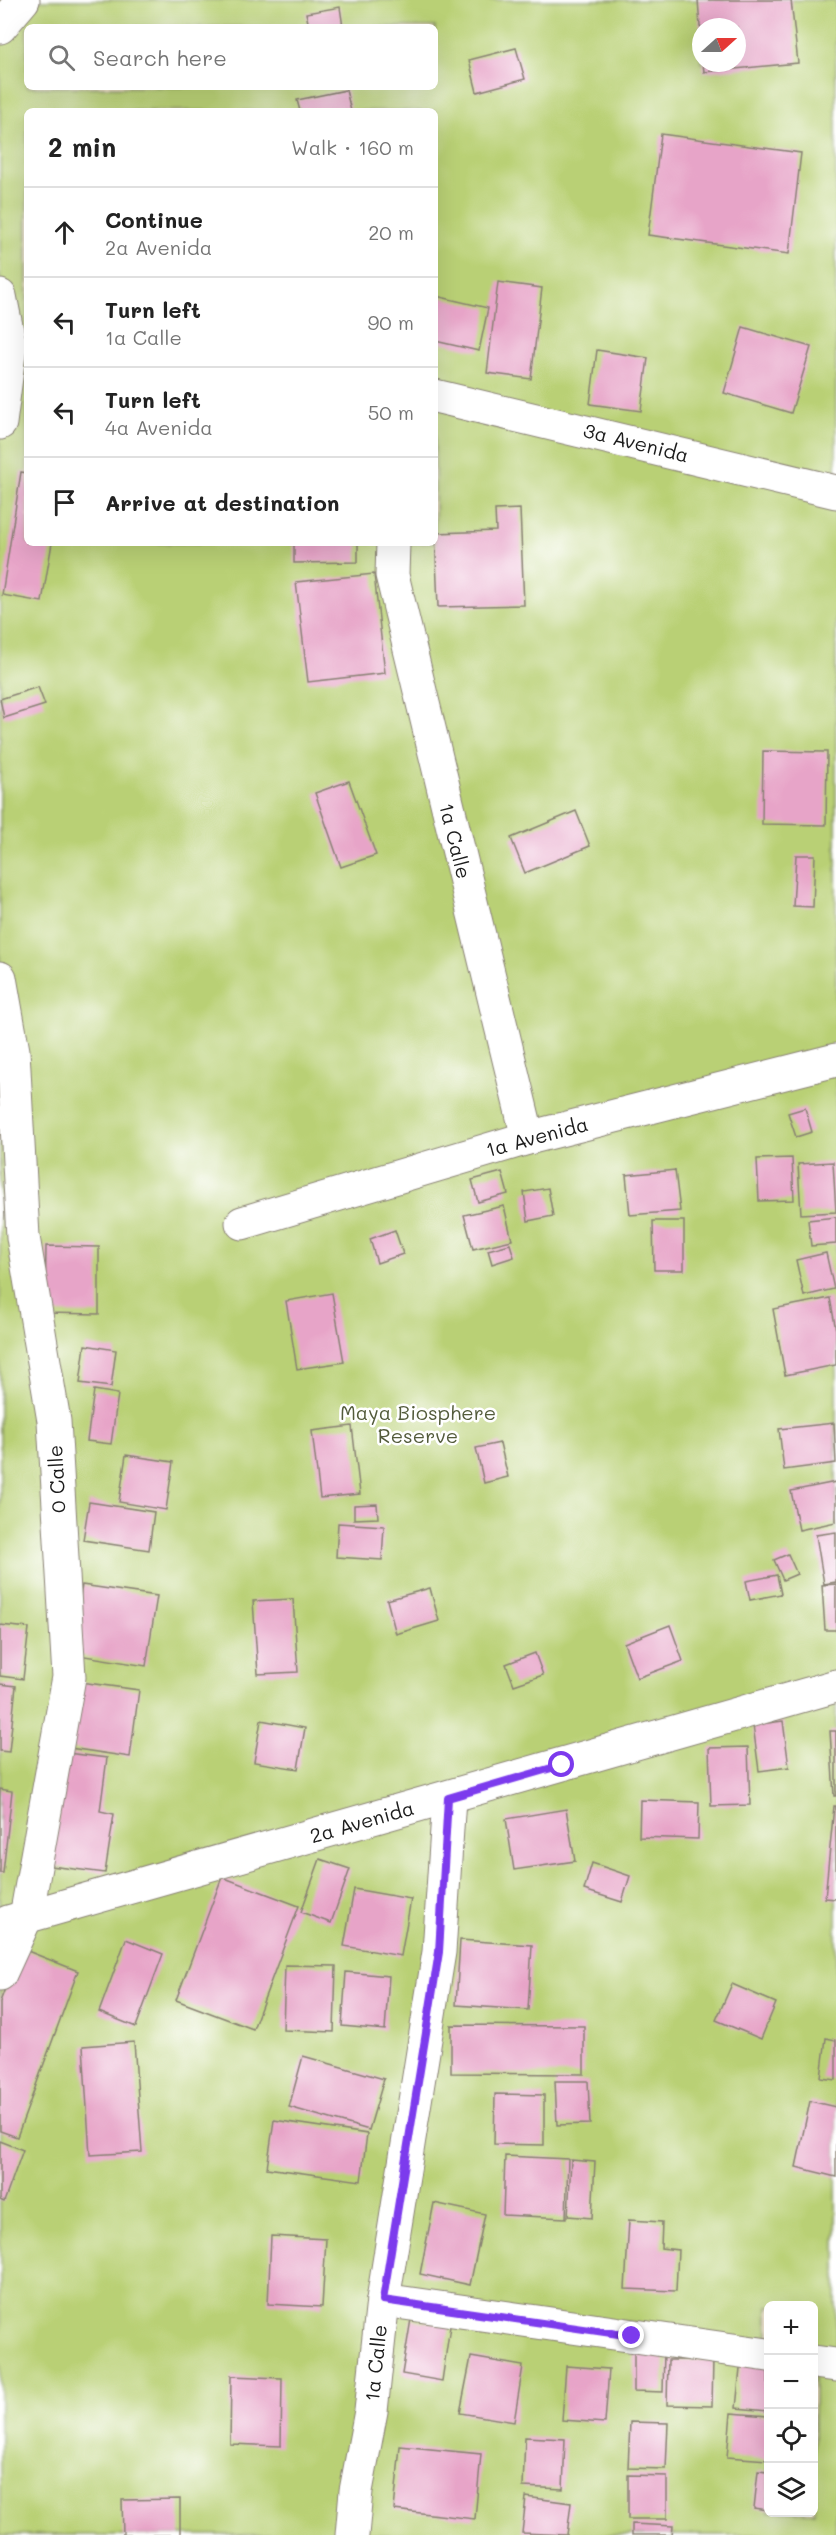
<!DOCTYPE html>
<meta charset="utf-8">
<style>
body{margin:0;font-family:Mali,sans-serif;background:#f6f6f6;color:#222}
.controls{position:absolute;right:18px;bottom:18px;display:grid;overflow:hidden;border-radius:9px;box-shadow:0 6px 24px #0002}
.controls button{width:54px;height:54px;display:grid;place-items:center;padding:0;border:0;border-bottom:2px solid #e0e0e0;background:#fff;color:#222;font:30px sans-serif}
.compass{position:absolute;left:692px;top:18px;width:54px;height:54px;border-radius:50%;background:#fff;box-shadow:0 6px 24px #0002;rotate:69deg}
.stop{position:absolute;width:18px;height:18px;margin:-14px;border:4px solid #7c3aed;border-radius:50%;background:#fff}
.stop.end{background:#7c3aed;border-color:#fff;box-shadow:0 2px 6px #0008}
.list{margin:0;padding:0;list-style:none}
h2{display:flex;justify-content:space-between;align-items:center;height:78px;margin:0;padding:0 24px;font-size:26px}
h2 small{font-size:20px;font-weight:400;color:#767676}
.list li{display:grid;grid-template-columns:39px 1fr auto;gap:18px;align-items:center;box-sizing:border-box;height:90px;padding:0 24px;border-top:2px solid #e0e0e0}
.list b{display:block;font-size:22px;white-space:nowrap}
.list p{margin:0;font-size:20px;white-space:nowrap;color:#767676}
.list em{font-size:20px;font-style:normal;color:#767676}
.icon{flex:none;width:33px;height:33px;fill:none;stroke:currentColor;stroke-width:2;stroke-linecap:round;stroke-linejoin:round}
.map{position:relative;flex:none;width:836px;height:2535px;overflow:hidden}
.search{position:absolute;background:#fff;box-shadow:0 6px 24px #0002;left:24px;top:24px;width:414px;height:66px;display:flex;align-items:center;gap:15px;box-sizing:border-box;padding:0 21px;border-radius:9px;color:#767676;font-size:22px}
.panel{position:absolute;background:#fff;box-shadow:0 6px 24px #0002;left:24px;top:108px;width:414px;height:438px;border-radius:9px}
.map>svg:first-child{display:block}
</style>
<div class="map">
<svg width="836" height="2535" viewBox="0 0 836 2535">
<rect width="100%" height="100%" fill="#fff"/>
<filter id="ink" filterUnits="userSpaceOnUse"><feTurbulence type="fractalNoise" baseFrequency=".0167" numOctaves="2"/><feDisplacementMap in="SourceGraphic" scale="12" xChannelSelector="R" yChannelSelector="G"/><feConvolveMatrix kernelMatrix="1 2 1 2 8 2 1 2 1" color-interpolation-filters="sRGB"/></filter>
<filter id="wash" filterUnits="userSpaceOnUse"><feTurbulence type="fractalNoise" baseFrequency=".008" numOctaves="4" result="noise"/><feDisplacementMap in="SourceGraphic" scale="24" xChannelSelector="R" yChannelSelector="G"/><feGaussianBlur stdDeviation="1.35" result="paint"/><feColorMatrix in="noise" values="0 0 0 0 0 0 0 0 0 0 0 0 0 0 0 0 0 1.4 0 .05"/><feComposite in="paint" operator="in"/></filter>
<g filter="url(#wash)">
<rect width="100%" height="100%" fill="#f4e4ca"/>
<path fill="#b9d074" stroke="#6a7648" stroke-width="1.5" fill-rule="evenodd" d="M0 0H836V2535H0ZM27 27H435V87H27ZM701 27H737V63H701ZM27 111H435V543H27ZM768 2306H814V2512H768Z"/>
<g id="blocks">
<g fill="#e7a4c8">
<path d="M698 0H791L798 63 704 72 703 63H737V27H700Z"/>
<path d="M340 7 343 27H309L306 13Z"/>
<path d="M516 48 525 79 477 92 469 60Z"/>
<path d="M346 90 351 111H300L297 100Z"/>
<path d="M661 134 801 153 789 254 648 235Z"/>
<path d="M498 282 542 288 531 379 487 373Z"/>
<path d="M436 296 488 308 479 351 435 341Z"/>
<path d="M743 327 811 347 791 413 724 393Z"/>
<path d="M597 350 648 358 641 411 590 404Z"/>
<path d="M21 472 27 473V543H52L42 602 2 595Z"/>
<path d="M520 509 524 605 438 607 435 533 496 531 495 510Z"/>
<path d="M294 543H358V562L294 563Z"/>
<path d="M374 574 385 673 308 682 296 582Z"/>
<path d="M38 687 45 705 4 718 0 699Z"/>
<path d="M763 751 827 752 826 825 762 824Z"/>
<path d="M349 781 376 855 341 867 315 793Z"/>
<path d="M576 811 590 846 525 873 511 838Z"/>
<path d="M796 855H815L813 907 793 906Z"/>
<path d="M805 1108 812 1132 796 1137 788 1113Z"/>
<path d="M792 1158 794 1200 759 1201 757 1159Z"/>
<path d="M833 1162 836 1212 801 1214 798 1164Z"/>
<path d="M675 1170 680 1211 630 1215 626 1175Z"/>
<path d="M502 1172 508 1194 478 1202 472 1180Z"/>
<path d="M548 1188 553 1216 528 1221 524 1192Z"/>
<path d="M504 1206 512 1240 473 1249 464 1215Z"/>
<path d="M836 1217V1244L811 1246 808 1220Z"/>
<path d="M653 1221H684V1270H654Z"/>
<path d="M395 1230 403 1254 377 1263 370 1239Z"/>
<path d="M510 1244 514 1257 492 1264 488 1250Z"/>
<path d="M46 1246 99 1247V1314L45 1313Z"/>
<path d="M826 1253 834 1289 804 1296 796 1260Z"/>
<path d="M332 1293 344 1362 297 1369 286 1301Z"/>
<path d="M830 1298 836 1330V1365L785 1375 773 1309Z"/>
<path d="M85 1345 116 1350 111 1387 80 1383Z"/>
<path d="M94 1390 118 1394 111 1444 87 1441Z"/>
<path d="M834 1423 836 1463 784 1470 779 1429Z"/>
<path d="M352 1426 360 1494 320 1498 312 1431Z"/>
<path d="M500 1443 508 1477 484 1483 476 1448Z"/>
<path d="M126 1455 173 1462 166 1510 119 1502Z"/>
<path d="M836 1482V1522L799 1530 791 1491Z"/>
<path d="M89 1502 154 1512 149 1550 83 1540Z"/>
<path d="M377 1504 378 1518 354 1519V1505Z"/>
<path d="M338 1523 384 1526 382 1560 336 1557Z"/>
<path d="M836 1532V1582L824 1584 816 1535Z"/>
<path d="M788 1554 797 1574 783 1580 774 1560Z"/>
<path d="M777 1575 781 1594 750 1600 746 1581Z"/>
<path d="M836 1584V1630H825L822 1585Z"/>
<path d="M82 1585 157 1596 146 1666 72 1654Z"/>
<path d="M430 1588 439 1621 396 1634 387 1600Z"/>
<path d="M293 1599 298 1672 258 1674 253 1601Z"/>
<path d="M0 1625 29 1628 23 1679 0 1676Z"/>
<path d="M670 1625 683 1661 637 1678 624 1643Z"/>
<path d="M535 1653 543 1675 514 1685 506 1664Z"/>
<path d="M80 1682 139 1690 130 1757 70 1748Z"/>
<path d="M0 1684 16 1686 9 1752 0 1751Z"/>
<path d="M261 1720 305 1728 298 1769 254 1762Z"/>
<path d="M783 1721 789 1767 759 1771 753 1725Z"/>
<path d="M830 1731H836V1796H834Z"/>
<path d="M748 1747 750 1805 711 1806 709 1748Z"/>
<path d="M67 1753 107 1758 100 1811 114 1814 105 1873 51 1866Z"/>
<path d="M0 1789 12 1791 3 1873H0Z"/>
<path d="M640 1800 699 1802 698 1839 639 1837Z"/>
<path d="M834 1806H836V1899L825 1898Z"/>
<path d="M566 1809 575 1861 514 1870 506 1819Z"/>
<path d="M320 1859 350 1869 331 1923 301 1912Z"/>
<path d="M592 1863 630 1876 622 1902 584 1890Z"/>
<path d="M222 1877 299 1906 253 2029 176 2000Z"/>
<path d="M354 1889 411 1899 401 1956 344 1946Z"/>
<path d="M126 1939 163 1954 136 2027 99 2012Z"/>
<path d="M460 1940 532 1945 528 2010 456 2005Z"/>
<path d="M20 1948 78 1971 17 2137 0 2131V2002Z"/>
<path d="M285 1965 336 1966 334 2032 283 2030Z"/>
<path d="M346 1972 389 1976 385 2030 342 2026Z"/>
<path d="M732 1984 776 2003 761 2039 716 2020Z"/>
<path d="M451 2025 584 2026V2074L451 2073Z"/>
<path d="M826 2038 836 2040V2080L821 2078Z"/>
<path d="M134 2042 142 2152 90 2155 83 2046Z"/>
<path d="M303 2056 384 2079 369 2130 289 2107Z"/>
<path d="M555 2081H588L590 2124 557 2125Z"/>
<path d="M495 2094 544 2095V2145L494 2144Z"/>
<path d="M810 2101 836 2107V2177L796 2167Z"/>
<path d="M274 2120 367 2134 361 2181 267 2168Z"/>
<path d="M0 2141 23 2150 4 2202 0 2200Z"/>
<path d="M505 2156 568 2159 566 2218 503 2215Z"/>
<path d="M571 2160 595 2162 592 2218 568 2216Z"/>
<path d="M434 2203 485 2214 470 2285 420 2274Z"/>
<path d="M629 2220 662 2222 661 2248 678 2250 676 2291 625 2289Z"/>
<path d="M271 2236 326 2239 322 2307 268 2304Z"/>
<path d="M411 2319 450 2326 442 2381 402 2374Z"/>
<path d="M634 2351 664 2352 663 2392 634 2391Z"/>
<path d="M471 2357 523 2366 514 2422 460 2413Z"/>
<path d="M741 2358 768 2361V2411L736 2408Z"/>
<path d="M668 2360H713L712 2406 667 2405Z"/>
<path d="M566 2366 609 2369 605 2423 562 2420Z"/>
<path d="M231 2376 282 2378 281 2446 230 2444Z"/>
<path d="M731 2413 768 2416V2460L727 2457Z"/>
<path d="M630 2422 668 2423 666 2469 628 2468Z"/>
<path d="M525 2437 565 2439 563 2489 523 2487Z"/>
<path d="M400 2446 481 2454 475 2519 394 2510Z"/>
<path d="M758 2471 768 2472V2510L754 2508Z"/>
<path d="M628 2475 667 2476V2519H628Z"/>
<path d="M526 2497 571 2503 567 2535 522 2533Z"/>
<path d="M180 2499V2535H123L122 2500Z"/>
<path d="M632 2524 673 2526 672 2535H632Z"/>
</g>
</g>
</g>
<g filter="url(#ink)">
<use href="#blocks" fill-opacity="0" stroke="#888073" stroke-width="1.5"/>
<g fill="none" stroke-linecap="round" stroke-linejoin="round">
<defs>
<g id="minor">
<path d="M0 27 23 0"/>
<path d="M0 296 10 346 0 423"/>
<path d="M435 396 836 492"/>
<path d="M393 543 392 575 528 1138"/>
<path d="M0 978 13 1051 23 1237 54 1421 69 1677 26 1917 0 1974"/>
<path d="M242 1223 528 1138 836 1060"/>
<path d="M8 1922 836 1686"/>
<path d="M383 2300 768 2355"/>
<path d="M814 2362 836 2365"/>
<path d="M352 2535 356 2491 371 2411 383 2300 439 1952 449 1798"/>
</g>
</defs>
<use href="#minor" stroke="#888073" stroke-width="35"/>
<use href="#minor" stroke="#fff" stroke-width="33"/>
</g>
</g>
<g fill="none" stroke-linecap="round" stroke-linejoin="round" filter="url(#ink)">
<path stroke="#7c3aed" stroke-width="8" d="M562 1765 448 1798 439 1952 383 2300 632 2336"/>
</g>
<g text-anchor="middle" stroke-width="5" stroke-linejoin="round" paint-order="stroke">
<g font-size="20" fill="#1c1c1c" stroke="#fff">
<text transform="translate(636 443) rotate(14)" y="7">3a Avenida</text>
<text transform="translate(455 841) rotate(76)" y="7">1a Calle</text>
<text transform="translate(537 1137) rotate(-15)" y="7">1a Avenida</text>
<text transform="translate(57 1479) rotate(-93)" y="7">0 Calle</text>
<text transform="translate(362 1822) rotate(-16)" y="7">2a Avenida</text>
<text transform="translate(376 2363) rotate(-84)" y="7">1a Calle</text>
</g>
<g font-size="20" fill="#535b3b" stroke="#fff">
<text x="418" y="1420">Maya Biosphere<tspan x="418" dy="23">Reserve</tspan></text>
</g>
</g>
</svg>
<div class="controls">
<button>+</button>
<button>−</button>
<button><svg class="icon" aria-label="locate" viewBox="0 0 24 24"><circle cx="12" cy="12" r="6"/><path d="M12 2v4M12 18v4M2 12h4M18 12h4"/></svg></button>
<button><svg class="icon" aria-label="layers" viewBox="0 0 24 24"><path d="M12 4l9 5-9 5-9-5zM3 14l9 5 9-5"/></svg></button>
</div>
<svg class="compass" viewBox="-18 -18 36 36"><path d="M0-13l5 13h-10z" fill="#e53935"/><path d="M0 13l5-13h-10z" fill="#767676"/></svg>
<div class="stop" style="left:562px;top:1765px"></div>
<div class="stop end" style="left:632px;top:2336px"></div>
<div class="search"><svg class="icon" aria-label="search" viewBox="0 0 24 24"><circle cx="10" cy="10" r="6"/><path d="M15 15l6 6"/></svg>Search here</div>
<section class="panel">
<h2>2 min<small>Walk · 160 m</small></h2>
<ul class="list">
<li><svg class="icon" aria-label="ahead" viewBox="0 0 24 24"><path d="M12 20V5M6 11l6-6 6 6"/></svg><div><b>Continue</b><p>2a Avenida</p></div><em>20 m</em></li>
<li><svg class="icon" aria-label="left" viewBox="0 0 24 24"><path d="M17 20v-9H6M10 6l-5 5 5 5"/></svg><div><b>Turn left</b><p>1a Calle</p></div><em>90 m</em></li>
<li><svg class="icon" aria-label="left" viewBox="0 0 24 24"><path d="M17 20v-9H6M10 6l-5 5 5 5"/></svg><div><b>Turn left</b><p>4a Avenida</p></div><em>50 m</em></li>
<li><svg class="icon" aria-label="arrive" viewBox="0 0 24 24"><path d="M6 21V4h12l-3 4 3 4H6"/></svg><div><b>Arrive at destination</b></div></li>
</ul>
</section>
</div>
